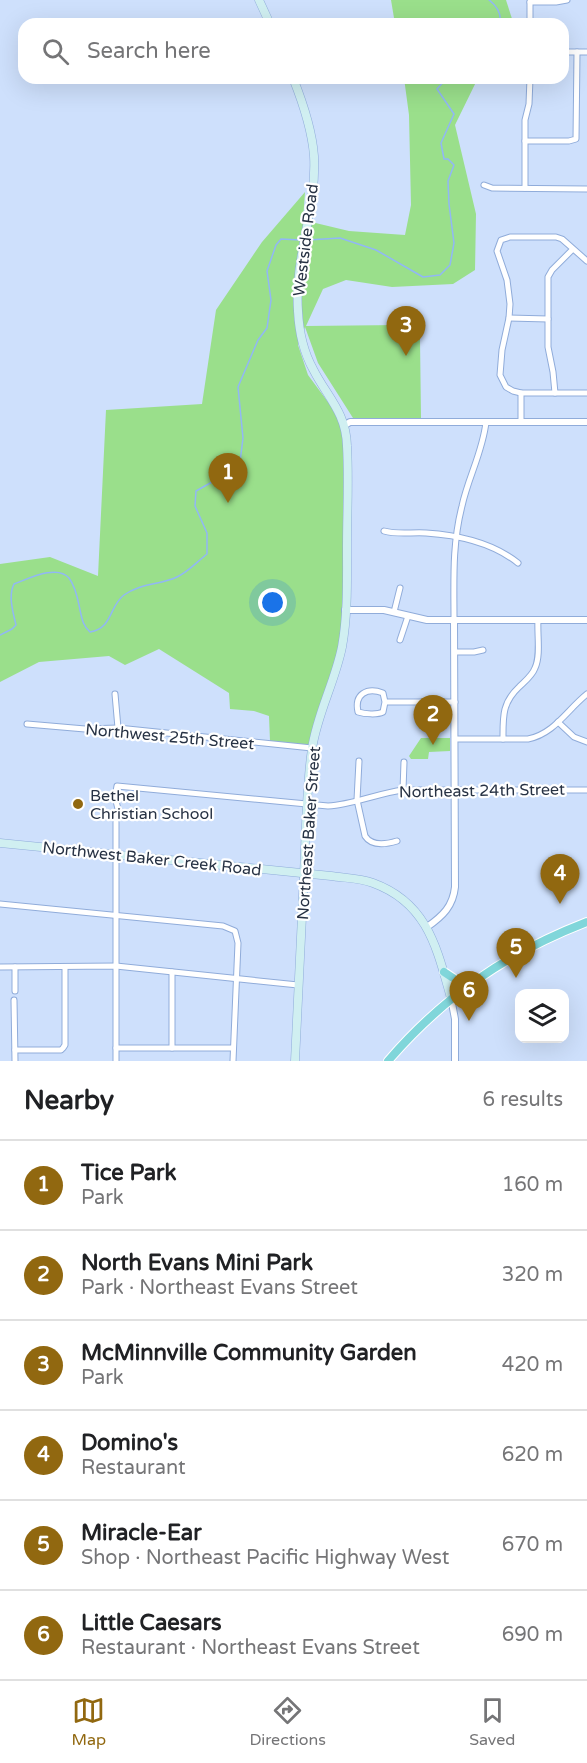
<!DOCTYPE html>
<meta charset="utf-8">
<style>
body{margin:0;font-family:"Varela Round",sans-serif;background:#f6f6f6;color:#202124}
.controls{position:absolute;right:18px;bottom:18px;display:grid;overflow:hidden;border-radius:12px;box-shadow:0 6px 24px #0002}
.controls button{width:54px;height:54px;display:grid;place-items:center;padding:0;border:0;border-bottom:2px solid #e0e0e0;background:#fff;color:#202124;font:30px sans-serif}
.you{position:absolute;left:273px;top:603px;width:21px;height:21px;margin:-15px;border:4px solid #fff;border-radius:50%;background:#1a73e8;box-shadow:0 0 0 9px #1a73e833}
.badge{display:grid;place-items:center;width:39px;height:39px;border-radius:50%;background:#916810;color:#fff;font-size:20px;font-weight:700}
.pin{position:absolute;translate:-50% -50px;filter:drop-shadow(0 2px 3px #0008)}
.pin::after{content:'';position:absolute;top:32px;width:21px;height:18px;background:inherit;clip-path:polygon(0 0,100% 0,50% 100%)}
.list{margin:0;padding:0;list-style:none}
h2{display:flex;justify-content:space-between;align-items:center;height:78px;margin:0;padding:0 24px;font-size:26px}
h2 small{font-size:20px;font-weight:400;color:#757577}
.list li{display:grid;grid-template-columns:39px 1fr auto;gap:18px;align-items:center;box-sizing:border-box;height:90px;padding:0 24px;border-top:2px solid #e0e0e0}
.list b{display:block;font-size:22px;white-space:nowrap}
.list p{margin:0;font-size:20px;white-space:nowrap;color:#757577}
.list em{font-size:20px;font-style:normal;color:#757577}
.icon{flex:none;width:33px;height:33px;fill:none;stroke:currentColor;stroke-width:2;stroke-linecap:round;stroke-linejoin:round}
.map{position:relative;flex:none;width:587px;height:1061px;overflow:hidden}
.search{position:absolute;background:#fff;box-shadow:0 6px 24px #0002;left:18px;right:18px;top:18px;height:66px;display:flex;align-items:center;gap:15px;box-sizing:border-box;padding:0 21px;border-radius:18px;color:#757577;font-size:22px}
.sheet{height:618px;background:#fff}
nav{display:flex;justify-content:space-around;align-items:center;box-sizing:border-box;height:84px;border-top:2px solid #e0e0e0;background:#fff;font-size:16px;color:#757577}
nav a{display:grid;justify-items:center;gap:3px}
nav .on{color:#916810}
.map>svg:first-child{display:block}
</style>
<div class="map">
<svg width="587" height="1061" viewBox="0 0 587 1061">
<rect width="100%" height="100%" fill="#cee0fc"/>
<g fill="#9adf8b">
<path d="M391 0H506L513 22 511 24H395Z"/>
<path d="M404 78H478L455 125 476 214 475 270 453 284 392 287 346 280 323 289 306 326 399 325V339H420L421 418H353L318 363 305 327 298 345 308 375 345 425 347 580 340 653 312 748 270 741 269 716 254 711 230 709 229 693 159 649 125 665 109 656 39 662 0 682V564L50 557 98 576 106 410 202 404 216 310 262 242 305 192 303 220 349 231 405 235 411 205 409 115Z"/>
<path d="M421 738H450V751L429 752 428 759H411L409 756Z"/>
</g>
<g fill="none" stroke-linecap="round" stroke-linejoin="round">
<g stroke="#91b7f6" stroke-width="1.5">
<path d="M489 0C497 6 502 13 500 24"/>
<path d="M308 240 340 238 376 250 423 277 440 275 450 265 454 243 449 204 448 181 454 165 448 159H444L441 143 454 114 437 89 447 78"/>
<path d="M0 635 12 629 16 625C13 612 8 596 14 584 28 579 57 564 69 578 76 587 78 600 80 610 82 619 83 626 90 632 113 628 109 606 124 595 141 583 160 585 177 577 188 572 198 561 207 554V533L195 506 196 491 237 468 240 462 243 438 238 387 258 340 267 328 271 300 267 271 276 245 281 239 301 240"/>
</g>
<defs>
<g id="minor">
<path d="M530 2H556L567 0"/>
<path d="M530 24V2"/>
<path d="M563 52H587"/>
<path d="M525 141H569L576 139 577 52"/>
<path d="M484 185 492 188 587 189"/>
<path d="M525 188V120L529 104 530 78"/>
<path d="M587 261 562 239 556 237H510L501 240 497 251 507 280 510 304 509 318 502 350 500 375 506 387 513 391 521 393H587"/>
<path d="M509 318 548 319"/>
<path d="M555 393 553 372 548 347V277L552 270 572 250"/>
<path d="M521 422V393"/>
<path d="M384 531C398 535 412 532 426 533 457 535 493 543 518 563"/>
<path d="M394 612 400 588"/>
<path d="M454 620C454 580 452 545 462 506 468 478 483 451 486 422"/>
<path d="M400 640 408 616"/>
<path d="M455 652H474L483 650"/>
<path d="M115 694 118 728"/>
<path d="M385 702 383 712C377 715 365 714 358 712 354 694 367 687 383 693L385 702H455"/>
<path d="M558 722 574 737 587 742"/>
<path d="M27 724 85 729 118 728 312 748"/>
<path d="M455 739H528C554 734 567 710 587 694"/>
<path d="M503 739C503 717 502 703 519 687 525 681 532 676 535 668 541 655 537 635 538 620"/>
<path d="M359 761 357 800 365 836C372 847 387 844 397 841"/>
<path d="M403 790 404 762"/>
<path d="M118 809 115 797 117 786 328 806C353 805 378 793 403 790H587"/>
<path d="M116 816V1061"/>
<path d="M0 904 223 926 235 931 238 943 233 1061"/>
<path d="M0 967 116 966 298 985"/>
<path d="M15 967V991"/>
<path d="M14 1000 15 1061"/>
<path d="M116 1048H233"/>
<path d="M172 1048V972"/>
<path d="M15 1050H61L63 1048 65 1045V967"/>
</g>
<g id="tertiary">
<path d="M345 425 350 422H587"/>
<path d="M345 610H384L427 620H587"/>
<path d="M427 927C443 916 453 906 455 887L454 620"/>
<path d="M451 998 455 1019V1061"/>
</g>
<g id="secondary">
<path d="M259 0 270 24"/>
<path d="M293 78C303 103 312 129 314 156 317 208 294 259 298 311 299 331 303 351 313 369 327 397 346 412 347 446 349 479 347 513 347 547 347 580 348 614 342 647 335 682 317 714 312 749 306 790 306 833 304 875 301 937 298 999 295 1061"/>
<path d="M0 843 331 876C345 878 360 878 373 883 428 903 437 949 451 998"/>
</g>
<g id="trunk">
<path d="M444 972 456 980 471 983"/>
<path d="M388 1061C444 996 507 953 587 922"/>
</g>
</defs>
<use href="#minor" stroke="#90acda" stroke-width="7"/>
<use href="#tertiary" stroke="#90acda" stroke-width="8"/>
<use href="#secondary" stroke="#90acda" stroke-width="9"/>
<use href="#trunk" stroke="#fff" stroke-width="10"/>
<use href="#minor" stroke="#fff" stroke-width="5"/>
<use href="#tertiary" stroke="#fff" stroke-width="6"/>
<use href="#secondary" stroke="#d0eff1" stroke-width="8"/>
<use href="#trunk" stroke="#80d6da" stroke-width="8"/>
</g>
<circle fill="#916810" stroke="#fff" stroke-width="2" cx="78" cy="804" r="6"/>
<g text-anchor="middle" stroke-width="4.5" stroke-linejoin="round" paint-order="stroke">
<g font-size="16" fill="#273244" stroke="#fff">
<text transform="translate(305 240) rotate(-83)" y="6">Westside Road</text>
<text transform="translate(170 736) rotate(5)" y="6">Northwest 25th Street</text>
<text transform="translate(482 790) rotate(-1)" y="6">Northeast 24th Street</text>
<text transform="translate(308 833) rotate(-86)" y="6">Northeast Baker Street</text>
<text transform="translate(152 858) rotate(6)" y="6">Northwest Baker Creek Road</text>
</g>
<g font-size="16" fill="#273244" stroke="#fff" text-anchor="start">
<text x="90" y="801">Bethel<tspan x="90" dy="18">Christian School</tspan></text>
</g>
</g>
</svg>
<div class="controls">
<button><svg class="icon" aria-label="layers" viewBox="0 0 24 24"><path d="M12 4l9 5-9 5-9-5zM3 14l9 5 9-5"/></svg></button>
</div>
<div class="you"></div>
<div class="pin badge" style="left:228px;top:503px">1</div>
<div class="pin badge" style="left:433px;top:745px">2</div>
<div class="pin badge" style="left:406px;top:356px">3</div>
<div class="pin badge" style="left:560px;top:904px">4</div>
<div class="pin badge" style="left:516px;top:978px">5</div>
<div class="pin badge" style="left:469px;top:1021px">6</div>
<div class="search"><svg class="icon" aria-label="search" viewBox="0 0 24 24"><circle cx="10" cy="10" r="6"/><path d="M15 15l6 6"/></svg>Search here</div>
</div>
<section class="sheet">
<h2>Nearby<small>6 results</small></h2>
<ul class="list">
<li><span class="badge">1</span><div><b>Tice Park</b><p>Park</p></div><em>160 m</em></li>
<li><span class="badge">2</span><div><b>North Evans Mini Park</b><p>Park · Northeast Evans Street</p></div><em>320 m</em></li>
<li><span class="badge">3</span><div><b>McMinnville Community Garden</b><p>Park</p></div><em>420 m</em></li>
<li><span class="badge">4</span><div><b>Domino's</b><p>Restaurant</p></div><em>620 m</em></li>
<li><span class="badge">5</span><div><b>Miracle-Ear</b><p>Shop · Northeast Pacific Highway West</p></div><em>670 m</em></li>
<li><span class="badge">6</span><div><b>Little Caesars</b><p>Restaurant · Northeast Evans Street</p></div><em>690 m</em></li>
</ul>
</section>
<nav>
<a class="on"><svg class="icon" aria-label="map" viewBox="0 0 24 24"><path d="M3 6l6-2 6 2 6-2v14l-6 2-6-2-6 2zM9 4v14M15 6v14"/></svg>Map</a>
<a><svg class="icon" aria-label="directions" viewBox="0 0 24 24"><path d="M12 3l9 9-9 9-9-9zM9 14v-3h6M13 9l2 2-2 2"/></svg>Directions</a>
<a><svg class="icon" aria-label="saved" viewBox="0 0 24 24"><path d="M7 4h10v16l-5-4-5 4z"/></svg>Saved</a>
</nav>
